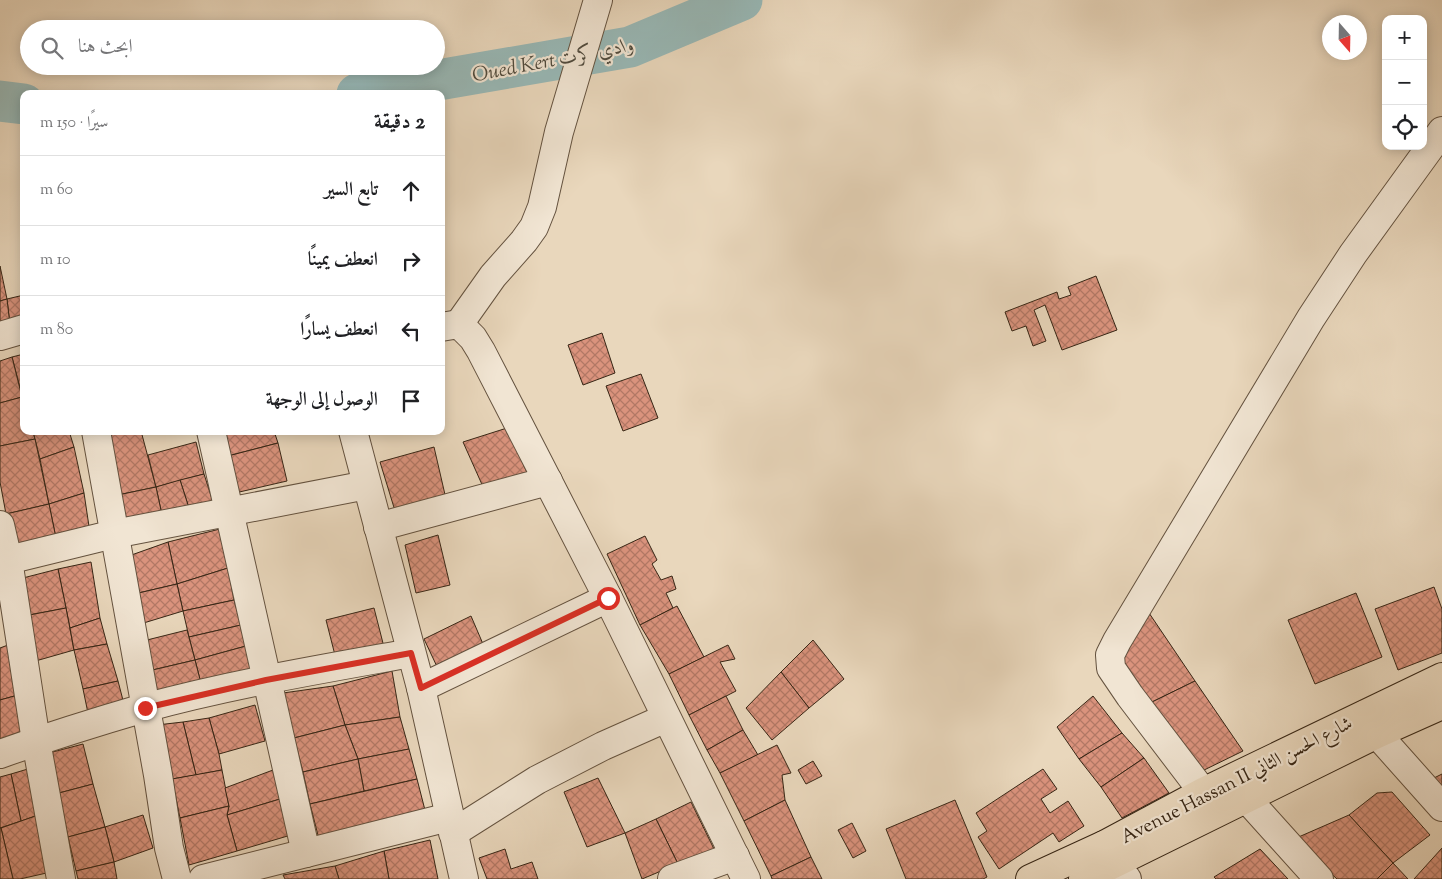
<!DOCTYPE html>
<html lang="ar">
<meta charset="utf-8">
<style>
body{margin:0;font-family:"Sorts Mill Goudy",Amiri,serif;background:#f2f2f2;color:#202124;direction:rtl}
.controls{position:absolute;right:15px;top:15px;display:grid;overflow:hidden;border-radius:10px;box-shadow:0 2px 12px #0003}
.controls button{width:45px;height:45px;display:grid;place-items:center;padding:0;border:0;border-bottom:1px solid #e0e0e0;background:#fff;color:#202124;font:25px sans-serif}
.compass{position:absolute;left:1322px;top:15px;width:45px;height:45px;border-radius:50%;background:#fff;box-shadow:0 2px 12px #0003;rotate:160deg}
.stop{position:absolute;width:15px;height:15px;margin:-11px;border:4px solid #d93025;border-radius:50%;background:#fff}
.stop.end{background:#d93025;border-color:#fff;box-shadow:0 1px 5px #0008}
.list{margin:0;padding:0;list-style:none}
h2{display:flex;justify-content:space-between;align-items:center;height:65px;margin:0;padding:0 20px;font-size:21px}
h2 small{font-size:16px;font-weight:400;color:#757577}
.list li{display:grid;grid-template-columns:32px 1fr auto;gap:15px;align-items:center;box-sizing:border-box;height:70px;padding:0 20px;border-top:1px solid #e0e0e0}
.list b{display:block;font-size:19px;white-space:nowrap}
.list em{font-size:16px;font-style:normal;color:#757577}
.icon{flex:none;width:28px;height:28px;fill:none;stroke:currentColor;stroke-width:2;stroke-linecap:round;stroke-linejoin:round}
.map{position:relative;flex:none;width:1442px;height:879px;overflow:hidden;direction:ltr}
.search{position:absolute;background:#fff;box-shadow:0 2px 12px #0003;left:20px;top:20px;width:425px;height:55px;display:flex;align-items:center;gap:12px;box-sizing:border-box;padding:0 18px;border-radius:28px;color:#757577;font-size:19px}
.panel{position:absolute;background:#fff;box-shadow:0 2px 12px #0003;left:20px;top:90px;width:425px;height:345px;border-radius:10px;direction:rtl}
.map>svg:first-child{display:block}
</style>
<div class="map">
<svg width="1442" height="879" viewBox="0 0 1442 879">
<defs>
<pattern id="building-cross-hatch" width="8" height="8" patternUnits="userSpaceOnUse" patternTransform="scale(1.25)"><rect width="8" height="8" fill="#da937d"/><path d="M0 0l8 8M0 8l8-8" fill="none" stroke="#b27865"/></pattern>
</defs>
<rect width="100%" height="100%" fill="#e9d7bc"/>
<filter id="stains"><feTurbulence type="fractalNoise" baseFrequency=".004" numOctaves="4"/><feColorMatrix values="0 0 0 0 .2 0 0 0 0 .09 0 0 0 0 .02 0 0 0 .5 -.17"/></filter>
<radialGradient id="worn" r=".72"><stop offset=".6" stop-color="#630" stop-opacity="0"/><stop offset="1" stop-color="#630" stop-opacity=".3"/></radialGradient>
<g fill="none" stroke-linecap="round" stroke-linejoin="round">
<g stroke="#98b8b6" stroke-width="41">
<path d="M357 94 630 47 742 0"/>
<path d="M0 101 24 104"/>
</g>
</g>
<g fill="url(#building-cross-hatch)" stroke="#372615">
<path d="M0 266 7 299 0 301Z"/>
<path d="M1096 276 1117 330 1062 350 1045 305 1034 310 1046 341 1033 346 1026 326 1012 331 1005 312 1057 292 1059 299 1071 295 1068 287Z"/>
<path d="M24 295V322L10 325 7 299Z"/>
<path d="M7 299 10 325 0 328V301Z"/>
<path d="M602 333 615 373 583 385 568 345Z"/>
<path d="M24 354V403L12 357Z"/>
<path d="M12 357 22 397 0 403V361Z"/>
<path d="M641 374 658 418 623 431 606 386Z"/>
<path d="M22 397 24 403V431H33L35 439 0 446V403Z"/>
<path d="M507 428 529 477 484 489 463 442Z"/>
<path d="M33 431H69L74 447 40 459Z"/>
<path d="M126 431H141L156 487 113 496 100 438Z"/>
<path d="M223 431H274L278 443 228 456Z"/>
<path d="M35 439 49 504 6 514 0 482V446Z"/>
<path d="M196 442 204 474 156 487 148 455Z"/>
<path d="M278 443 287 481 235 493 228 456Z"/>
<path d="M74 447 84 493 49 504 40 459Z"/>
<path d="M434 447 446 499 396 514 380 462Z"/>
<path d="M204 474 213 502 189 508 180 480Z"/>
<path d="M180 480 189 508 162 515 156 487Z"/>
<path d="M156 487 162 515 121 526 113 496Z"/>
<path d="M84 493 90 533 57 543 49 504Z"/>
<path d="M49 504 57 543 13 554 6 514Z"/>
<path d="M220 529 228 568 177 584 168 542Z"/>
<path d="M438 535 450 585 416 593 405 545Z"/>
<path d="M645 536 657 560 652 564 661 580 672 576 676 589 666 593 673 608 640 625 607 554Z"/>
<path d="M168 542 177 584 130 595 123 558Z"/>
<path d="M91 562 100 618 70 628 58 569Z"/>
<path d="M228 568 234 600 183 611 177 584Z"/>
<path d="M58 569 66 608 24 616 19 579Z"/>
<path d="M177 584 183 611 137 625 130 595Z"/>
<path d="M1434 587 1442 609V653L1398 670 1375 609Z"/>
<path d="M1356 593 1382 657 1315 684 1288 620Z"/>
<path d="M234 600 241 625 189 637 183 611Z"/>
<path d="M677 606 704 657 669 674 640 625Z"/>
<path d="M66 608 74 650 32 662 24 616Z"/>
<path d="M374 608 385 651 337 663 326 620Z"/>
<path d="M1147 610 1195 681 1152 702 1119 659Z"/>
<path d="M471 616 486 651 440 673 424 639Z"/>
<path d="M100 618 107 644 74 650 70 628Z"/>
<path d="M241 625 246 646 195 660 189 637Z"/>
<path d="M187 630 195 660 144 672 139 642Z"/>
<path d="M813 640 844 679 809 708 781 672Z"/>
<path d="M107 644 118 681 83 689 74 650Z"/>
<path d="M8 645 18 695 0 700V648Z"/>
<path d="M728 645 735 659 720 662 736 691 689 715 669 674Z"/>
<path d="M246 646 254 677 203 691 195 660Z"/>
<path d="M195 660 203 691 151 702 144 672Z"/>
<path d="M392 671 400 717 345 725 333 686Z"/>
<path d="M781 672 809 708 772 740 746 708Z"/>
<path d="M118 681 125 708 89 718 83 689Z"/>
<path d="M1195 681 1243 751 1198 773 1152 702Z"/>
<path d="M333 686 345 725 294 738 283 693Z"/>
<path d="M18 695 27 737 0 741V700Z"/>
<path d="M726 696 743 730 707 750 689 715Z"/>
<path d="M1093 696 1122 733 1079 759 1057 727Z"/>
<path d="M255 705 265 741 219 754 209 718Z"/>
<path d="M400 717 409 749 358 759 345 725Z"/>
<path d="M209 718 219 754 222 770 196 775 183 722Z"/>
<path d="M183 722 196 775 172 779 157 725Z"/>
<path d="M345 725 358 759 303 772 294 738Z"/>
<path d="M743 730 758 755 720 773 707 750Z"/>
<path d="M1122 733 1144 758 1101 787 1079 759Z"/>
<path d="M83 744 93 784 59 793 49 753Z"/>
<path d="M777 745 791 773 782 775 785 800 744 821 720 773Z"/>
<path d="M409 749 417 779 364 791 358 759Z"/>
<path d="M1144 758 1169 793 1122 818 1101 787Z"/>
<path d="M358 759 364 791 310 804 303 772Z"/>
<path d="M813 761 822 776 806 784 798 770Z"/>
<path d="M38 766 47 812 21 821 11 774Z"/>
<path d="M1043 769 1057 789 1041 799 1050 813 1068 801 1084 826 1059 842 1053 833 999 869 978 837 987 831 976 813Z"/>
<path d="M222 770 229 806 180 818 172 779Z"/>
<path d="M273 770 280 799 227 815 229 806 225 788Z"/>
<path d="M11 774 21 821 0 828V777Z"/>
<path d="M1442 774V796L1428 781Z"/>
<path d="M598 778 625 833 587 847 564 792Z"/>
<path d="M417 779 426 814 320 843 310 804Z"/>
<path d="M93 784 105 827 68 837 59 793Z"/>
<path d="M1392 792 1430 835 1393 863 1349 815 1377 793Z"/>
<path d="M280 799 291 835 237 851 227 815Z"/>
<path d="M785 800 811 857 771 876 744 821Z"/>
<path d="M955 800 987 877 983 879H906L886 829Z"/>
<path d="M691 802 714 849 678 864 656 819Z"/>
<path d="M229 806 227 815 237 851 189 865 180 818Z"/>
<path d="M47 812 51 872 20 879H13L1 828Z"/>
<path d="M143 815 153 848 114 862 105 827Z"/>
<path d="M1349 815 1393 863 1377 879H1337L1294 839Z"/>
<path d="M656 819 678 864 642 879 625 833Z"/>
<path d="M852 823 866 851 853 858 838 830Z"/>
<path d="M105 827 114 862 76 871 68 837Z"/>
<path d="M0 828H1L13 879H0Z"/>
<path d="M430 840 438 879H389L384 851Z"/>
<path d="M1442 848V879H1414Z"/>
<path d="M505 849 511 869 532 862 538 879H487L479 858Z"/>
<path d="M1260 849 1288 879H1216L1214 877Z"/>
<path d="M384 851 389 879H339L335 866Z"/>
<path d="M811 857 822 879H772L771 876Z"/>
<path d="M114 862 117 879H78L76 871Z"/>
<path d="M1393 863 1408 879H1377Z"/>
<path d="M335 866 339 879H285L283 875Z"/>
</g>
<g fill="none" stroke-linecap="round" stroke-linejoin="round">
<defs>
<g id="street">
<path d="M459 324 493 276 524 241 534 227 542 207 559 132 598 0"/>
<path d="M441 327 459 324 473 338 481 351 608 598 746 879"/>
<path d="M0 336 24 329"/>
<path d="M96 431 158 775 169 848 177 879"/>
<path d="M211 431 306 853"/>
<path d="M353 431 421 688 464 879"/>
<path d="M0 525 8 560 36 741 61 879"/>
<path d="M378 527 548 481"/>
<path d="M8 560 114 534 367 485"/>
<path d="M421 688 608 598"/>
<path d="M1364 715 1377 734 1442 807"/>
<path d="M0 754C48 737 96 722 144 708 232 684 322 669 411 653"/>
<path d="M1203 792 1130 696 1111 668 1110 655 1117 641 1311 318 1353 254 1442 131"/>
<path d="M1246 798 1319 879"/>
<path d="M453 833 537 780 603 746 666 718"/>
<path d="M1104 845 1115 864 1127 879"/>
<path d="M203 879 449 817"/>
<path d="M672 879 735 856"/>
</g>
<g id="primary">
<path d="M1030 879 1104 845 1203 792 1442 677"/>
<path d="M1083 879 1377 734 1442 705"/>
</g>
</defs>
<use href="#street" stroke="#64523f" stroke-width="30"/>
<use href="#primary" stroke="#372615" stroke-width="30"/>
<use href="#street" stroke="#f1e5d3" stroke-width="28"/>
<use href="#primary" stroke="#e9d7bc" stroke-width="28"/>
</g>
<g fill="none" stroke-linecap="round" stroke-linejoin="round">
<path stroke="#d93025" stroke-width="6" d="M145 708 266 680 411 653 421 688 608 598"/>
</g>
<g text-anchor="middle" stroke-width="4.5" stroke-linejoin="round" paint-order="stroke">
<g font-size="19" fill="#372615" stroke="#f1e5d3">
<text transform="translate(1236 779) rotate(-27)" y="7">Avenue Hassan II شارع الحسن الثاني</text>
</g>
<g font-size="20" font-style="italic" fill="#4f4a3d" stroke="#f1e5d3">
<text transform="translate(553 59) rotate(-11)" y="7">Oued Kert وادي كرت</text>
</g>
</g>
<rect width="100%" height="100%" filter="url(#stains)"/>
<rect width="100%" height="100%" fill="url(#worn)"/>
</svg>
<div class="controls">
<button>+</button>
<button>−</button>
<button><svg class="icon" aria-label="locate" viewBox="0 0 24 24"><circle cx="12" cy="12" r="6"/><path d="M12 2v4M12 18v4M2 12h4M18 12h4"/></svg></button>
</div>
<svg class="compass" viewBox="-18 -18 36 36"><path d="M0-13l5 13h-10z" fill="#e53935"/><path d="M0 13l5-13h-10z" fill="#757577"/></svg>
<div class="stop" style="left:608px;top:598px"></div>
<div class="stop end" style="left:145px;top:708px"></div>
<div class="search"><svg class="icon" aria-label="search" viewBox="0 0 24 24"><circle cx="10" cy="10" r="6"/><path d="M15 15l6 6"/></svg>ابحث هنا</div>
<section class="panel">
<h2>2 دقيقة<small>سيرًا · 150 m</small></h2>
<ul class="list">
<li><svg class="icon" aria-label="ahead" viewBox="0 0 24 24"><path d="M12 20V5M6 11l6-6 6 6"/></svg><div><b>تابع السير</b></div><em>60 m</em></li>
<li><svg class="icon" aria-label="right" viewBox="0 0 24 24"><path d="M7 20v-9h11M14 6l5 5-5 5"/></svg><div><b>انعطف يمينًا</b></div><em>10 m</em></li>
<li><svg class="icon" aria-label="left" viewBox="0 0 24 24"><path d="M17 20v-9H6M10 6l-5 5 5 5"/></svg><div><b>انعطف يسارًا</b></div><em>80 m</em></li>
<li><svg class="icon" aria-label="arrive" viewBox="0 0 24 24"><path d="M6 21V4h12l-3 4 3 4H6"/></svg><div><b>الوصول إلى الوجهة</b></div></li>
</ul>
</section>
</div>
